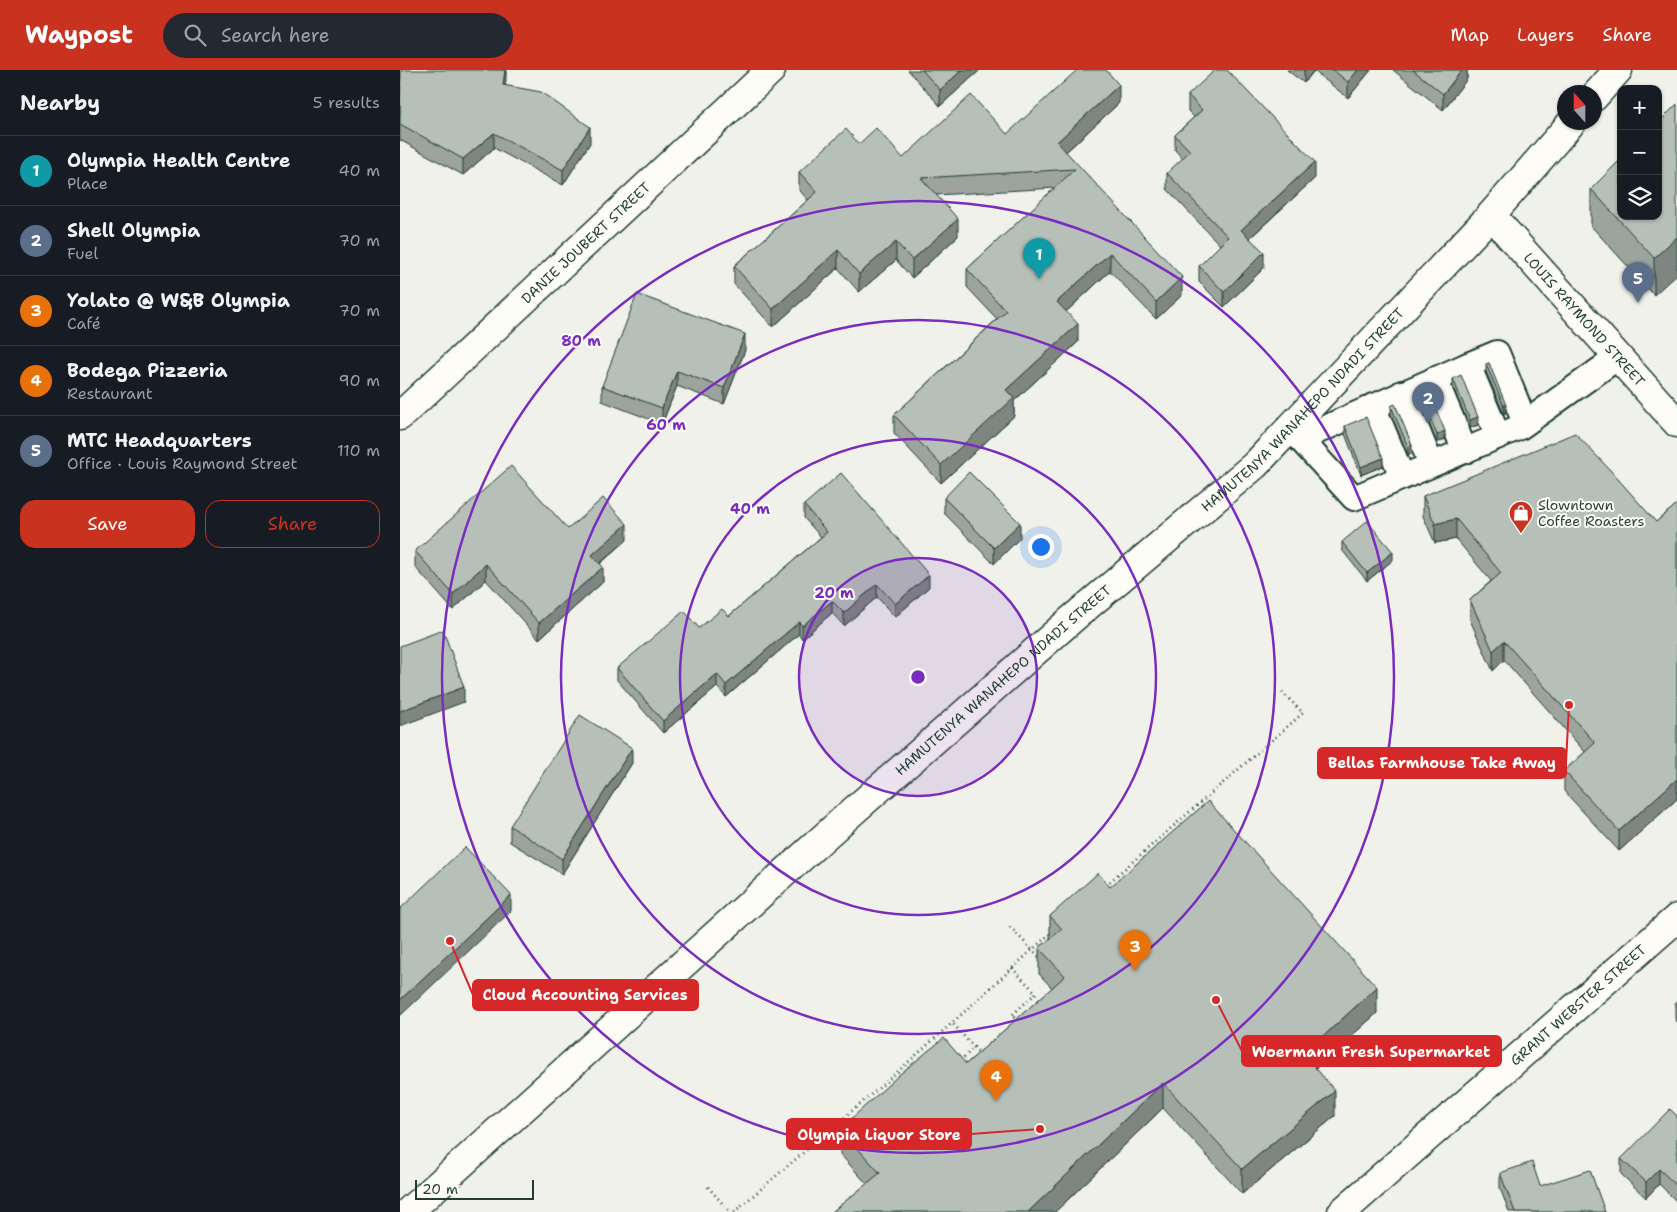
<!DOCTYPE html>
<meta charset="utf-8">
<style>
body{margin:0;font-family:"Shantell Sans",sans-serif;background:#242831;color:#f1f3f6}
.controls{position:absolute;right:15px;top:15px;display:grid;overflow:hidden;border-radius:10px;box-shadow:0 1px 4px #0004}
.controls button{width:45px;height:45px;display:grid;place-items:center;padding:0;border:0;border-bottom:1px solid #363941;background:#171b24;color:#f1f3f6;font:25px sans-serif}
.compass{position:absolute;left:1157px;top:15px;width:45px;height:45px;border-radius:50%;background:#171b24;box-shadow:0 1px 4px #0004;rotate:339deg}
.scale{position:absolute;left:15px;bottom:12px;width:119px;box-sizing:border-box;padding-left:5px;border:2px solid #1f3d34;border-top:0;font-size:14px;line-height:18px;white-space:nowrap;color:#1f3d34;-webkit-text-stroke:4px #fdfcf7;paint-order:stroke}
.you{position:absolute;left:640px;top:476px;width:18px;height:18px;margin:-12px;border:4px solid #fff;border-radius:50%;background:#1a73e8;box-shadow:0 0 0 8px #1a73e833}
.badge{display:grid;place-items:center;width:32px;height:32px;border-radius:50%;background:#c8321e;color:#fff;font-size:16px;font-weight:700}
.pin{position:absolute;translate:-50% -41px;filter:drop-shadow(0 1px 2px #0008)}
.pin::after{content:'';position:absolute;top:26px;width:18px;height:15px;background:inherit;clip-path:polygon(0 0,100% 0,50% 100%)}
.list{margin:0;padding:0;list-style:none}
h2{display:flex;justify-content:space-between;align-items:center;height:65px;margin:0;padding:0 20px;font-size:21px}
h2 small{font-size:16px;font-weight:400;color:#9ea1a6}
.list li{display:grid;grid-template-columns:32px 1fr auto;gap:15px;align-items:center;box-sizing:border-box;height:70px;padding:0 20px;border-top:1px solid #363941}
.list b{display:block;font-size:19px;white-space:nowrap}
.list p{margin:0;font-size:16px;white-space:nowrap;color:#9ea1a6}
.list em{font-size:16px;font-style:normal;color:#9ea1a6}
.actions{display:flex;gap:10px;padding:15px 20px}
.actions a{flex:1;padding:11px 0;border:1px solid #c8321e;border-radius:15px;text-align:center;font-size:18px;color:#c8321e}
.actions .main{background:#c8321e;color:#fff}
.icon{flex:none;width:28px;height:28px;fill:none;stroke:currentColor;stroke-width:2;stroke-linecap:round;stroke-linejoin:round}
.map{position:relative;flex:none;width:1277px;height:1142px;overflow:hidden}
header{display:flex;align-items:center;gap:30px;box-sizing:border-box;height:70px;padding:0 25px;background:#c8321e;color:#fff}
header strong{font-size:24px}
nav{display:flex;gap:28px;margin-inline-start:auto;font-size:18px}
.search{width:350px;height:45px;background:#242831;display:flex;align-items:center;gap:12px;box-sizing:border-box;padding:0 18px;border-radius:28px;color:#9ea1a6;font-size:19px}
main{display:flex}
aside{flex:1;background:#171b24}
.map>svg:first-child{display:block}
</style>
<header>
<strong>Waypost</strong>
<div class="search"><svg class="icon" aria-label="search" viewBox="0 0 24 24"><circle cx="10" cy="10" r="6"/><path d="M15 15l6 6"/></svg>Search here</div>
<nav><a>Map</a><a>Layers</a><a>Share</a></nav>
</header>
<main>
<aside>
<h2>Nearby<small>5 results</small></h2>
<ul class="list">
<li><span class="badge" style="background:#0f9aa8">1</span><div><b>Olympia Health Centre</b><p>Place</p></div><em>40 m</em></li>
<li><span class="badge" style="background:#5c6f8a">2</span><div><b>Shell Olympia</b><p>Fuel</p></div><em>70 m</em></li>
<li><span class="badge" style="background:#e8710a">3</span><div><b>Yolato @ W&amp;B Olympia</b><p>Café</p></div><em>70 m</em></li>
<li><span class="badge" style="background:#e8710a">4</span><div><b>Bodega Pizzeria</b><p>Restaurant</p></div><em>90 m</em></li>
<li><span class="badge" style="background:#5c6f8a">5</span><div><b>MTC Headquarters</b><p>Office · Louis Raymond Street</p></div><em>110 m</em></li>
</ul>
<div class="actions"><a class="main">Save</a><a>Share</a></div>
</aside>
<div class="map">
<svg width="1277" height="1142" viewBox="0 0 1277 1142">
<rect width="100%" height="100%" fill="#f0f1eb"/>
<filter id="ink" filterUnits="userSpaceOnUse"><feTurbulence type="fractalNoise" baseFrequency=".02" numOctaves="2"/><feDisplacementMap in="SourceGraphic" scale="10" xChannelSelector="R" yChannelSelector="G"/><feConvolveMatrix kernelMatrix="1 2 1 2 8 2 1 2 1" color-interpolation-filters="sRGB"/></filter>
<g filter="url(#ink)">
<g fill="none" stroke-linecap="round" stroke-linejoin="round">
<defs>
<g id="lane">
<path d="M1068 295 1097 283 1125 353"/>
<path d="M1035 309 1065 381"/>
<path d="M1002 323 1031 394"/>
<path d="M973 336 1002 406"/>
<path d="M890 358 954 428 1120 357 1218 287"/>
<path d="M900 369 1068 295 1098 366"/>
</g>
<g id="street">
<path id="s1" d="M1091 145 1277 353"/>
<path id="s2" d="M0 346 371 0"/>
<path id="s3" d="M942 1142 1277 848"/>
</g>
<g id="secondary">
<path d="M1194 27 1218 0"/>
<path id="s4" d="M8 1142 442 751 672 549 855 395 1091 145 1172 52"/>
</g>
</defs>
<use href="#lane" stroke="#1f3d34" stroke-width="28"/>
<use href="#street" stroke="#1f3d34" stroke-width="31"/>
<use href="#secondary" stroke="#1f3d34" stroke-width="31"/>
<g stroke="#1f3d34" stroke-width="3" stroke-dasharray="1 4" stroke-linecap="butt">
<path d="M706 815 903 643 882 622"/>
<path d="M610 857 641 889"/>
<path d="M612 898 636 923 612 945 619 952"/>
<path d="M581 985 552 953 652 862"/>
<path d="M560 991 574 978"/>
<path d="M308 1117 330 1142"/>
<path d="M334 1142 494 1005 552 953"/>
</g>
<use href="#lane" stroke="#fdfcf7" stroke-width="24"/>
<use href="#street" stroke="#fdfcf7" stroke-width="28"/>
<use href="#secondary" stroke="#fdfcf7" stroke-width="28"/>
</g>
<g fill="#9da49e" stroke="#1f3d34">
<path d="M106 0 105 15 190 73 163 115 94 78 63 105 0 70V2Z"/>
<path d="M508 0H580L540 36Z"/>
<path d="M887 0H971L948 28 914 1 904 13Z"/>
<path d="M993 0H1067V9L1043 40Z"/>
<path d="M788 25 915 108 850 168 864 198 824 237 799 212V196L820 175 767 119V103L783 89 775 80V65L794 47 788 41Z"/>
<path d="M719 33 666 82 782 225 756 249 710 201 666 242 678 272 614 331V346L541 413 494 363V345L597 249 567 217V199L655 118 536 125 558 166 512 208 496 190 459 222 438 198 373 257 334 214V196L408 130 399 120V102L459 74 503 88 607 64Z"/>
<path d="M1191 119 1258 146 1254 225 1191 156Z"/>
<path d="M345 280 324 334 277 316 262 354 202 331V316Z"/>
<path d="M1089 293 1106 343 1104 344 1086 302V294Z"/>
<path d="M1053 309 1078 355 1070 358 1053 317Z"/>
<path d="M1020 323 1045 369 1037 373 1020 331Z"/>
<path d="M991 336 1012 383 1008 385 991 344Z"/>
<path d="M945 356 983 396 961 405 945 364Z"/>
<path d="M1023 426 1256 452 1277 434V729L1219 781 1164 721V701L1185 682 1104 590 1093 601 1070 550V530L1091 511 1056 469 1035 473 1023 446Z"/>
<path d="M544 428 620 468 594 494 544 443Z"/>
<path d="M404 435 529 517 495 547 477 527 444 556 432 543 402 569 399 564 326 627 317 617 263 663 217 610V598L299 558 329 546 421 467 404 448Z"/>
<path d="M168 459 227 470 200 494 203 512 139 569 86 510 53 540 15 497V481Z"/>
<path d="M942 472 993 490 967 511 942 480Z"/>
<path d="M232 693 162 804 110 772V756Z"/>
<path d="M710 817 977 943 916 998 935 1046 842 1124 763 1038 655 1142H432L467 1114 440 1084V1059L566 994 652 918 639 904V878L650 869V846Z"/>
<path d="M1277 932V952L1275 949V933Z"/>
<path d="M1277 1046V1132L1259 1114 1246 1128 1221 1104V1089Z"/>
<path d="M1100 1103 1140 1116 1205 1142H1109L1100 1118Z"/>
</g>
<g fill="#7f8681" stroke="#1f3d34">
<path d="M105 0H106V10L103 31V15Z"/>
<path d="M562 0H580L540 36V20Z"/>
<path d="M904 0H914L904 13Z"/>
<path d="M958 0H971L948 28V12Z"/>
<path d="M1062 0H1067V9L1043 40V24Z"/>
<path d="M719 15V33L657 90V72Z"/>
<path d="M190 57V73L163 115V100Z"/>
<path d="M94 63V78L63 105V89Z"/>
<path d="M915 92V108L841 176V160Z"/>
<path d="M558 149V166L512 208V190Z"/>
<path d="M1277 167V204L1254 225V188Z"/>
<path d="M496 172V190L459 222V204Z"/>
<path d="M438 180V198L373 257V239Z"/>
<path d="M864 182V198L824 237V222Z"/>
<path d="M710 183V201L657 250V232Z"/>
<path d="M782 207V225L756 249V232Z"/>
<path d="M678 254V272L614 331V346L541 413V395L606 320Z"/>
<path d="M345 264V280L324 334V318Z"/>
<path d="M277 301V316L262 354V338Z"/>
<path d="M1106 335V343L1104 344V336Z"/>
<path d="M1078 347V355L1070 358V350Z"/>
<path d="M1045 361V369L1037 373V365Z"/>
<path d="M1012 375V383L1008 385V377Z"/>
<path d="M983 388V396L961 405V397Z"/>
<path d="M1056 449V469L1035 473V454Z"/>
<path d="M620 453V468L594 494V478Z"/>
<path d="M227 454V470L192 500V485Z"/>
<path d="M993 482V490L967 511V503Z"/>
<path d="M86 494V510L53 540V524Z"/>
<path d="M203 497V512L139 569V553Z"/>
<path d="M529 505V517L495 547V534Z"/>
<path d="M477 514V527L444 556V543Z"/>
<path d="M432 531V543L402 569V556Z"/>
<path d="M399 552V564L326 627V615Z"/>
<path d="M1104 571V590L1093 601V581Z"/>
<path d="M317 604V617L263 663V651Z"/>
<path d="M64 617V632L0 656V641Z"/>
<path d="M232 678V693L162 804V789Z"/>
<path d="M1277 709V729L1219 781V761Z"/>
<path d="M111 825V841L0 946V930Z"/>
<path d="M977 917V943L904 1009V984Z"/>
<path d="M763 1013V1038L655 1142H628Z"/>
<path d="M935 1021V1046L842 1124V1099Z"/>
<path d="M1259 1099V1114L1246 1128V1112Z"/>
</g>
<g fill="#b6bfb8" stroke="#1f3d34">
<path d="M1 0H105L103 15 141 22 190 57 163 100 94 63 63 89 0 54Z"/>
<path d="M522 0H562L540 20Z"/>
<path d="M677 0H706L719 15 657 72 782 207 756 232 710 183 657 232 678 254 606 320 614 328 541 395 494 345 606 241 567 199 675 99 521 108 558 149 512 190 496 172 459 204 438 180 373 239 334 196 417 122 399 102 446 59 459 74 476 58 503 88 571 25 607 64Z"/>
<path d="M815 0H827L915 92 841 160 864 182 824 222 799 196 828 167 767 103 790 81 775 65 802 40 788 25Z"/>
<path d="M933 0H958L948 12Z"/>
<path d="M1013 0H1062L1043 24Z"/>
<path d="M1277 34V167L1254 188 1191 119 1221 89V146H1258V53Z"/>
<path d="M237 224 345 264 324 318 277 301 262 338 202 316Z"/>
<path d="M1089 293 1106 335 1104 336 1086 294Z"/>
<path d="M1061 305 1078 347 1070 350 1053 309Z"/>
<path d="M1028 320 1045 361 1037 365 1020 323Z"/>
<path d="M995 334 1012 375 1008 377 991 336Z"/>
<path d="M966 347 983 388 961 397 945 356Z"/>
<path d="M1175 363 1210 400 1256 452 1277 434V709L1219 761 1164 701 1195 673 1104 571 1093 581 1070 530 1101 503 1056 449 1035 454 1023 426Z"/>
<path d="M111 396 168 459 203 428 227 454 192 485 203 497 139 553 86 494 53 524 15 481Z"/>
<path d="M569 402 620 453 594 478 544 428Z"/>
<path d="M441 403 529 505 495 534 477 514 444 543 432 531 402 556 399 552 326 615 317 604 263 651 217 598 284 541 299 558 322 539 329 546 427 462 404 435Z"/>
<path d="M967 451 993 482 967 503 942 472Z"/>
<path d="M43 560 64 617 0 641V576Z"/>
<path d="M180 645 232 678 162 789 110 756Z"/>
<path d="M808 731 977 917 904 984 935 1021 842 1099 763 1013 628 1142H432L480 1103 440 1059 500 1004 544 968 566 994 665 906 639 878 662 859 650 846 698 803 710 817Z"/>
<path d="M65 777 111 825 0 930V839Z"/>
<path d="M1270 1039 1277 1046V1116L1259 1099 1246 1112 1221 1089Z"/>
<path d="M1132 1092 1140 1116 1190 1100 1205 1142H1115L1100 1103Z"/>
</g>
</g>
<circle cx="518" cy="607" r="119" fill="#7b2cbf" fill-opacity=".12"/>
<g fill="none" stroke="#7b2cbf" stroke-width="2.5">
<circle cx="518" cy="607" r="119"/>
<circle cx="518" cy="607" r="238"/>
<circle cx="518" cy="607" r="357"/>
<circle cx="518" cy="607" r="476"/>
</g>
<defs>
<symbol id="shop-pin" viewBox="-11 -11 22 30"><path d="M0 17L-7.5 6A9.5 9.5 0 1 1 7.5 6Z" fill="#c8321e" stroke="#fdfcf7"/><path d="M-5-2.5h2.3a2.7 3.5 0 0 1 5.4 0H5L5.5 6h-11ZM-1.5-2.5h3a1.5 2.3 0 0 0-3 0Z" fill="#fff"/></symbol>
</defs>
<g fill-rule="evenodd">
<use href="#shop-pin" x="1107" y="429" width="28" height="38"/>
</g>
<g text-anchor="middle" stroke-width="4" stroke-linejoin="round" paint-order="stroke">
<g font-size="14" fill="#1f3d34" stroke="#fdfcf7">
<text dy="5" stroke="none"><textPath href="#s2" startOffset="254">DANIE JOUBERT STREET</textPath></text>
<text dy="5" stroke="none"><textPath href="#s1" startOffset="140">LOUIS RAYMOND STREET</textPath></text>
<text dy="5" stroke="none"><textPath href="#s4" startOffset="1202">HAMUTENYA WANAHEPO NDADI STREET</textPath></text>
<text dy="5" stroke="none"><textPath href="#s4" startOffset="798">HAMUTENYA WANAHEPO NDADI STREET</textPath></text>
<text dy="5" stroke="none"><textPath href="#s3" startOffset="314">GRANT WEBSTER STREET</textPath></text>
</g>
<g font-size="14" fill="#1f3d34" stroke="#fdfcf7" text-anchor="start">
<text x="1138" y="440">Slowntown<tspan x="1138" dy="16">Coffee Roasters</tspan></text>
</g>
</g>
<circle cx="518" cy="607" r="8" fill="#7b2cbf" stroke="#fdfcf7" stroke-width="2.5"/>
<g font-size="15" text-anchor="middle" font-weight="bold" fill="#7b2cbf" stroke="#fdfcf7" stroke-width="4" stroke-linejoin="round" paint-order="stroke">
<text x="181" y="276">80 m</text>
<text x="266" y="360">60 m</text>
<text x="350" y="444">40 m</text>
<text x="434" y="528">20 m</text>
</g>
<path fill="none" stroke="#d62828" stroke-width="2" d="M1169 635L1166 693M50 871L73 925M816 930L842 981M640 1059L571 1064"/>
<g fill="#d62828" stroke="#fdfcf7" stroke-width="2">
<circle cx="1169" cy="635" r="5"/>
<circle cx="50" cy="871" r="5"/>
<circle cx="816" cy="930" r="5"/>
<circle cx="640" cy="1059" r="5"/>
</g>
<g fill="#d62828" stroke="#d62828" stroke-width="2">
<rect x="918" y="678" width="248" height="30" rx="5"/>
<rect x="73" y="910" width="225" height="30" rx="5"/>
<rect x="842" y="966" width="259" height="30" rx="5"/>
<rect x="387" y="1049" width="184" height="30" rx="5"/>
</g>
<g font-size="15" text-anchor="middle" font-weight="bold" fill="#fff">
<text x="1042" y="698">Bellas Farmhouse Take Away</text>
<text x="185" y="930">Cloud Accounting Services</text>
<text x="971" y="987">Woermann Fresh Supermarket</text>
<text x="479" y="1070">Olympia Liquor Store</text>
</g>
</svg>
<div class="controls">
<button>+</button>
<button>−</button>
<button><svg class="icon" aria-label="layers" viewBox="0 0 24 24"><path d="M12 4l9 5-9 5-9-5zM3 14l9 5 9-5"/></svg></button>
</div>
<svg class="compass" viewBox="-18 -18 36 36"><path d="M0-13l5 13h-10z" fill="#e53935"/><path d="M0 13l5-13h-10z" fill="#9ea1a6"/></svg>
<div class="scale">20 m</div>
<div class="you"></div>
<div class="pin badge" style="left:639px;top:209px;background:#0f9aa8">1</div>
<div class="pin badge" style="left:1028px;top:353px;background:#5c6f8a">2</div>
<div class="pin badge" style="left:735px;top:901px;background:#e8710a">3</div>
<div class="pin badge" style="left:596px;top:1031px;background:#e8710a">4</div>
<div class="pin badge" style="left:1238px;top:233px;background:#5c6f8a">5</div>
</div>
</main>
